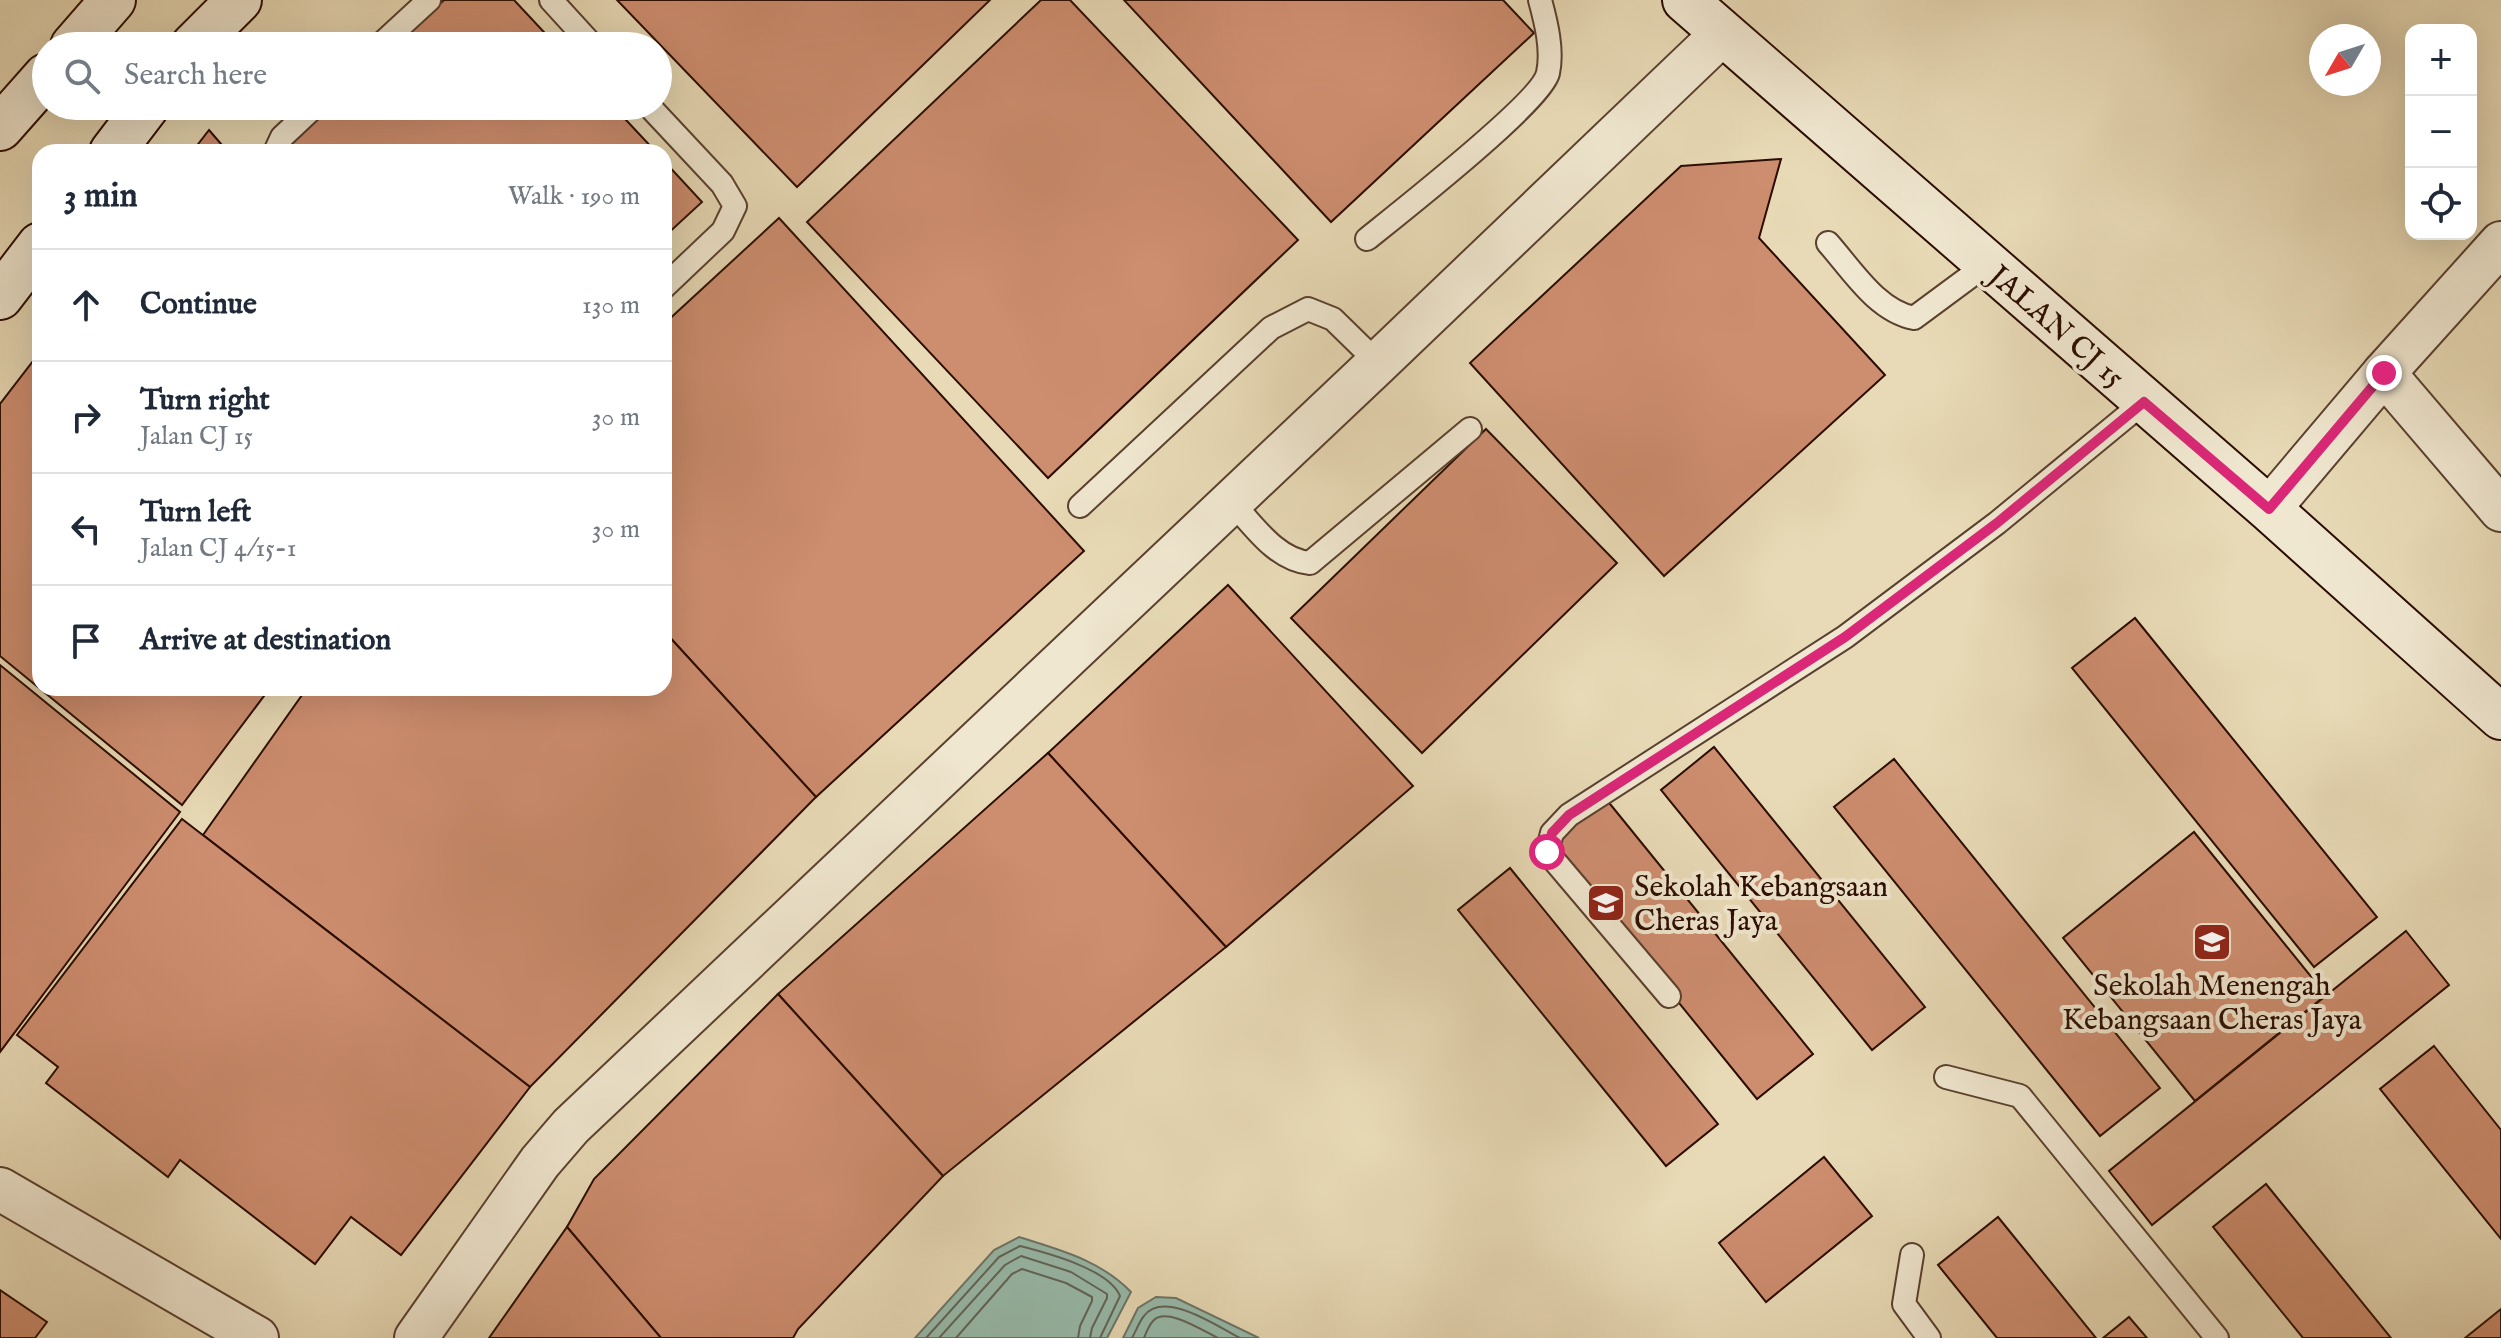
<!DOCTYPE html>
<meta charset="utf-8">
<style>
body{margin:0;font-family:"IM FELL English",serif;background:#f6f6f7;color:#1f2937}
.controls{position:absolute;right:24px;top:24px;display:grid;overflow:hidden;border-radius:16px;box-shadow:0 8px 32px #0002}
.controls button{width:72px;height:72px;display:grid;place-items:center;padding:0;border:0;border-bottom:2px solid #e0e1e3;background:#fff;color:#1f2937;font:40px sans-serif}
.compass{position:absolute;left:2309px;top:24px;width:72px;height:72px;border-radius:50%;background:#fff;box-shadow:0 8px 32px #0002;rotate:231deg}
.stop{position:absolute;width:24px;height:24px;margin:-18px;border:6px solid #db2777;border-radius:50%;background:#fff}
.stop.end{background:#db2777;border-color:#fff;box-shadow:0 2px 8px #0008}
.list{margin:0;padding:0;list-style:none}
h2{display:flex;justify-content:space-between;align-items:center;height:104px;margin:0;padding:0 32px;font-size:34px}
h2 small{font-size:26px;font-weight:400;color:#747a83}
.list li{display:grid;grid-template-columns:52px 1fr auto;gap:24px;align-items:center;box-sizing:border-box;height:112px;padding:0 32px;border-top:2px solid #e0e1e3}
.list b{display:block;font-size:30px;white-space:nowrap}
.list p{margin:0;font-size:26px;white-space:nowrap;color:#747a83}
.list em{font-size:26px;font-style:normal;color:#747a83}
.icon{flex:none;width:44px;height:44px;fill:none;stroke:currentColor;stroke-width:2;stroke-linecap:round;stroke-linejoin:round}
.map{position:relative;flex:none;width:2501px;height:1338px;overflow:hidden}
.search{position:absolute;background:#fff;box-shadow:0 8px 32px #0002;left:32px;top:32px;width:640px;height:88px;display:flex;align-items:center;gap:20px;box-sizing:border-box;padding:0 28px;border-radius:44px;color:#747a83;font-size:30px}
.panel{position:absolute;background:#fff;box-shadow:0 8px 32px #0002;left:32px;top:144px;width:640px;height:552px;border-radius:24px}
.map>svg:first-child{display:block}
</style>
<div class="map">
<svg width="2501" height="1338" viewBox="0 0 2501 1338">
<rect width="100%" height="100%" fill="#e8dab6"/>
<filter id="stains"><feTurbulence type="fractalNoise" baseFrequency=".0025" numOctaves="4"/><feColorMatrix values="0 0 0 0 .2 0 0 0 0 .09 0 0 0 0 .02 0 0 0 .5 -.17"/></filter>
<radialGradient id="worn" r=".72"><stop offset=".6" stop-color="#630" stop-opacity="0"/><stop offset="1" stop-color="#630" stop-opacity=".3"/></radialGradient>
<g fill="#97bbab" stroke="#6c7567" stroke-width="2">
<path d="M1019 1237C1060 1250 1100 1260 1131 1292L1107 1338H915L994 1250Z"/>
<path d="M1156 1297 1176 1298 1259 1338H1123L1138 1308Z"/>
</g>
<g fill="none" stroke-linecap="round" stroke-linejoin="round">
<g stroke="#616456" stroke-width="2">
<path d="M926 1338 999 1257 1020 1246C1047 1253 1109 1269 1120 1296L1100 1338"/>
<path d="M939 1338 1005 1265 1021 1256 1071 1272 1107 1294V1298L1092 1328 1090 1338"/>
<path d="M956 1338 1012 1274 1022 1269 1066 1283 1092 1297V1301L1080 1326 1078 1338"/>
<path d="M1132 1338C1136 1331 1139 1322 1144 1316 1164 1289 1218 1327 1240 1338"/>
<path d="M1144 1338C1146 1333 1149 1325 1153 1321 1166 1306 1203 1331 1218 1338"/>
</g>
</g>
<g fill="#cd8d6f" stroke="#2b0c00" stroke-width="2">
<path d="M444 0H514L557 46H395Z"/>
<path d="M617 0H990L797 187Z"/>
<path d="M1041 0H1070L1298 240 1048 478 807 222Z"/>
<path d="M1124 0H1503L1534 33 1331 222Z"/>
<path d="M331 106H613L656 152H281Z"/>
<path d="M209 130 228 152H192Z"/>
<path d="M1781 159 1759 238 1885 375 1664 576 1470 363 1681 166Z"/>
<path d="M664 161 702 202 664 237Z"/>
<path d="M779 218 1084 551 816 797 664 631V324Z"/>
<path d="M40 352V688H270L182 805 0 656V404Z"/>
<path d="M1486 429 1617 563 1422 753 1291 618Z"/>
<path d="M1228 585 1413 786 1226 947 1048 753Z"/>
<path d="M2135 618 2377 917 2314 967 2072 668Z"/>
<path d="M664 631 816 797 530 1087 203 835 307 688H664Z"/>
<path d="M0 665 180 812 0 1052Z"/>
<path d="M1714 747 1925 1007 1872 1050 1661 790Z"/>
<path d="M1048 753 1226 947 943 1176 778 994Z"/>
<path d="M1894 759 2160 1088 2100 1136 1834 807Z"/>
<path d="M1606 799 1813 1054 1757 1099 1550 844Z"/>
<path d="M182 819 530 1087 401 1255 351 1217 315 1264 180 1160 168 1177 46 1083 58 1067 17 1035Z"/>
<path d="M2194 832 2326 995 2195 1101 2063 938Z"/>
<path d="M1510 868 1718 1124 1666 1166 1458 910Z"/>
<path d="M2406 931 2449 985 2152 1225 2109 1171Z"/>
<path d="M778 994 943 1176 798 1329 793 1338H661L567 1227 594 1179Z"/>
<path d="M2434 1046 2501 1130V1239L2380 1089Z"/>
<path d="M1824 1157 1872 1216 1766 1302 1719 1243Z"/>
<path d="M2266 1184 2391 1338H2303L2213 1227Z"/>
<path d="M1998 1217 2096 1338H1997L1938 1265Z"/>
<path d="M567 1227 661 1338H489Z"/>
<path d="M0 1290 47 1322 35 1338H0Z"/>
<path d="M2501 1309V1338H2465Z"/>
<path d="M2129 1317 2147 1338H2103Z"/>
</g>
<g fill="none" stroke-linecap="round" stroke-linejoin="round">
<defs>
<g id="lane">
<path d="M551 0 593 46"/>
<path d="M379 46 429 0"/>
<path d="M649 106 722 184 735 206 723 231 664 287"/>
<path d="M275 152 282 137 315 106"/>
<path d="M1367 239C1398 214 1542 101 1548 73 1553 50 1546 22 1540 0"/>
<path d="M1828 243C1852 270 1877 311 1914 318L1987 264"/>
<path d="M1231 501C1253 525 1276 560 1310 563L1470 429"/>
<path d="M1080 506 1271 328 1308 309 1333 319 1378 363"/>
<path d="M1669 996 1547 852 1552 833 1569 815 1845 637 1997 523 2144 402"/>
<path d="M1946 1077 2020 1096 2217 1338"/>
<path d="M1912 1255 1904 1304 1929 1338"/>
</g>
<g id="street">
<path d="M2384 373 2501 510"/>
<path d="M2269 509 2384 373 2501 243"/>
<path d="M0 1189 257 1338"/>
<path d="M416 1338 540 1162 571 1126 1378 363 1722 34"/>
</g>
<g id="secondary">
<path d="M1685 0 2269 509 2501 717"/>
<path d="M73 46 113 0"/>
<path d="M193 46 239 0"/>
<path d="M0 128 46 76"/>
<path d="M112 152 147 106"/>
<path d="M0 297 40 245"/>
</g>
</defs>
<use href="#lane" stroke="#5a402e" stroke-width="26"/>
<use href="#street" stroke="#5a402e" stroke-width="46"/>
<use href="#secondary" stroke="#2b0c00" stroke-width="48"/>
<use href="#lane" stroke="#f0e7d0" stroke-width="22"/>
<use href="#street" stroke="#f0e7d0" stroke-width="42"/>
<use href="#secondary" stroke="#f0e7d0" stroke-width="44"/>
</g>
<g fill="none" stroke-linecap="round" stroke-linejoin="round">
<path stroke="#db2777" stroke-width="10" d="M1547 852 1552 833 1569 815 1845 637 1997 523 2144 402 2269 509 2384 373"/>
</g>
<defs>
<symbol id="school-square" viewBox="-11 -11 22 22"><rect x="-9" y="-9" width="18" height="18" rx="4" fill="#8f2418" stroke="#f0e7d0"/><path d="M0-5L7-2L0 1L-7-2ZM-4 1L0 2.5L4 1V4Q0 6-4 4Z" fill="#fff"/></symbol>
</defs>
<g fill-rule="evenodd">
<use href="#school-square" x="1584" y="881" width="44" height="44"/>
<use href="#school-square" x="2190" y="920" width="44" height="44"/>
</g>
<g text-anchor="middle" stroke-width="8" stroke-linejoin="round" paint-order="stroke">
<g font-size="30" fill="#2b0c00" stroke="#f0e7d0">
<text transform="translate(2057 326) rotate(41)" y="10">JALAN CJ 15</text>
</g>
<g font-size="30" fill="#2b0c00" stroke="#f0e7d0" text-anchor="start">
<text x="1634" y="896">Sekolah Kebangsaan<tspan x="1634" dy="34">Cheras Jaya</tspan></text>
<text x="2212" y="995" text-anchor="middle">Sekolah Menengah<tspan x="2212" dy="34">Kebangsaan Cheras Jaya</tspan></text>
</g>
</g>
<rect width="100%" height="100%" filter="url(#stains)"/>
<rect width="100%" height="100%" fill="url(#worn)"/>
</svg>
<div class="controls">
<button>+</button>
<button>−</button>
<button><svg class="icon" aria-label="locate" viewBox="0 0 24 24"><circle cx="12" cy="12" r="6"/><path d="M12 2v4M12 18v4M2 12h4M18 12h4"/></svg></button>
</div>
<svg class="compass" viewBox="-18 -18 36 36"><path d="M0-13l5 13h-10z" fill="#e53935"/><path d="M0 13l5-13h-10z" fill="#747a83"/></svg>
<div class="stop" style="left:1547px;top:852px"></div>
<div class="stop end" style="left:2384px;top:373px"></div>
<div class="search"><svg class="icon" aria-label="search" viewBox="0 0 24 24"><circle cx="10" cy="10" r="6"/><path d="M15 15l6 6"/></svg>Search here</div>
<section class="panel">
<h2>3 min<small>Walk · 190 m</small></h2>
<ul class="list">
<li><svg class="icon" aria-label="ahead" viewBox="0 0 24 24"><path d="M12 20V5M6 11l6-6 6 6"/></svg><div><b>Continue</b></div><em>130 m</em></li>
<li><svg class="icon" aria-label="right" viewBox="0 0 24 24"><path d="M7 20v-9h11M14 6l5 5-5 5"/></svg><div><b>Turn right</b><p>Jalan CJ 15</p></div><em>30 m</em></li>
<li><svg class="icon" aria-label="left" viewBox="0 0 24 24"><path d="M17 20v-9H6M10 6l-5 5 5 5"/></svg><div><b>Turn left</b><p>Jalan CJ 4/15-1</p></div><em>30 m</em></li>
<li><svg class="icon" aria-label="arrive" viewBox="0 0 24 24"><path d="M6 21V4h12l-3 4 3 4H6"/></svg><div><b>Arrive at destination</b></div></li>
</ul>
</section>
</div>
